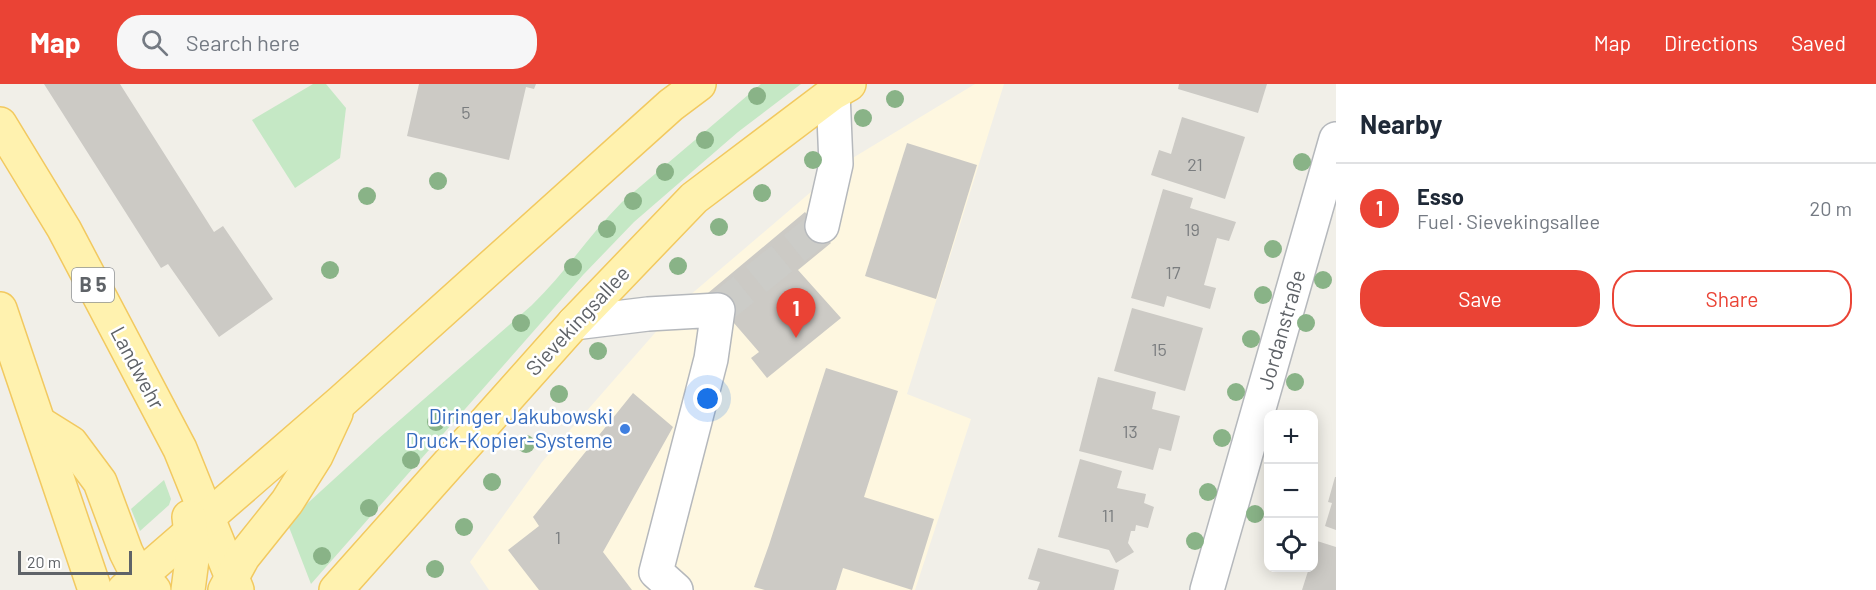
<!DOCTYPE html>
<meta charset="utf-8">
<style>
body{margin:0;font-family:Barlow,sans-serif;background:#f6f6f7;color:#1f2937}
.controls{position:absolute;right:18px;bottom:18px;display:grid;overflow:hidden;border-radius:12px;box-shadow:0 3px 15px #0003}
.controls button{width:54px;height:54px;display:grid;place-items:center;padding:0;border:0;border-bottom:2px solid #e0e1e3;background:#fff;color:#1f2937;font:30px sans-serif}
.scale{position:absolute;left:18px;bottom:15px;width:114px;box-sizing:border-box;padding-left:6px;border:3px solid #5f6368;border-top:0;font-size:16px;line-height:21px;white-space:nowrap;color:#5f6368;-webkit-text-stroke:4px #fff;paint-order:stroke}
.you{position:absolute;left:708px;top:315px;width:21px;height:21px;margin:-15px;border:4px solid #fff;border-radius:50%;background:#1a73e8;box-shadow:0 0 0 9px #1a73e833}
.badge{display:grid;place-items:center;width:39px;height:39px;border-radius:50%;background:#ea4335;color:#fff;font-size:20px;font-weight:700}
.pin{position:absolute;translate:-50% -50px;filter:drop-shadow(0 2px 3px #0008)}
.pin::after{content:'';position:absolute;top:32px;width:21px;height:18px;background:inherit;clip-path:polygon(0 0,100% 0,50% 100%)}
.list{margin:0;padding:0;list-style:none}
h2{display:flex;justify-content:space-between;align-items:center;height:78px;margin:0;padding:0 24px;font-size:26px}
h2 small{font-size:20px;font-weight:400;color:#747a83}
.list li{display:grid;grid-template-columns:39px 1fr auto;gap:18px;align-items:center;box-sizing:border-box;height:90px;padding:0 24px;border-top:2px solid #e0e1e3}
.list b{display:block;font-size:22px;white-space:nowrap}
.list p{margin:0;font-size:20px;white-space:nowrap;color:#747a83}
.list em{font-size:20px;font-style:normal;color:#747a83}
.actions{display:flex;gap:12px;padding:18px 24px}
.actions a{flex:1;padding:14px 0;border:2px solid #ea4335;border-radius:24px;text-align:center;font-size:21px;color:#ea4335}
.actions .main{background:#ea4335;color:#fff}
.icon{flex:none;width:33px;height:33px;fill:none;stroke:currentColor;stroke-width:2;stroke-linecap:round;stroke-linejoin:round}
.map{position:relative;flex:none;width:1336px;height:506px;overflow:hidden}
header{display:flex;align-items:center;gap:36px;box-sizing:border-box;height:84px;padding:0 30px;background:#ea4335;color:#fff}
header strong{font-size:28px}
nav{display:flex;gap:33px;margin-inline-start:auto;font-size:21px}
.search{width:420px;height:54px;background:#f6f6f7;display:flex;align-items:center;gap:15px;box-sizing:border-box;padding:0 21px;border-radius:24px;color:#747a83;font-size:22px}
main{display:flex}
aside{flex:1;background:#fff}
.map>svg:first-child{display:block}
</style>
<header>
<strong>Map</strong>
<div class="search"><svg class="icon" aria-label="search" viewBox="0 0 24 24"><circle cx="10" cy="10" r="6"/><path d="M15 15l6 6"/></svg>Search here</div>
<nav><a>Map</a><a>Directions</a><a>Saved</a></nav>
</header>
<main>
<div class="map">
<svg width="1336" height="506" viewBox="0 0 1336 506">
<rect width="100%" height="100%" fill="#f1efe8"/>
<path fill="#fef7e0" d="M975 0H1004L907 310 971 335 915 506H489L470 478 542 378 682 218 846 78Z"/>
<g fill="#c5e8c5">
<path d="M313 0H326L346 24 340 74 295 104 252 36Z"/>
<path d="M761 0H801L738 48 634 138 583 191 311 500 287 438 378 355 532 221C565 189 590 150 622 118Z"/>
<path d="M164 396 171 415 169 421 140 447 131 425Z"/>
</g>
<g fill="#cccac5">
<path d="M44 0H120L214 148 223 142 273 215 219 253 168 180 161 184Z"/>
<path d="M419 0H536L534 5 526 3 509 76 407 52Z"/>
<path d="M1179 0H1267L1258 29 1178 5Z"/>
<path d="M1182 33 1245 53 1225 115 1151 91 1159 66 1171 70Z"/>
<path d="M907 59 977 81 936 215 865 192Z"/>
<path d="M1163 105 1193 114 1190 124 1236 138 1229 157 1217 154 1204 201 1216 204 1210 225 1167 212 1164 223 1131 214Z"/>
<path d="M805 128 831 159 798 186 841 234 767 294 751 274 759 268 708 209Z"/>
<path d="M1132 224 1203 244 1185 307 1114 287Z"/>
<path d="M826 284 898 307 864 413 934 435 912 506 843 484 836 506H765L754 503 769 461Z"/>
<path d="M1098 293 1156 308 1152 325 1180 332 1171 367 1159 364 1153 386 1079 367Z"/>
<path d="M633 309 673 343 603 468 632 506H539L508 466 539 442 533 433Z"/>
<path d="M1080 375 1122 387 1117 404 1146 410 1144 419 1154 423 1148 444 1136 441 1135 447H1131L1128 459 1134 468 1116 479 1109 466 1058 453Z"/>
<path d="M1335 393H1336V446L1325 442 1332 419 1328 418Z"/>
<path d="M1317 457 1336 463V506H1302L1309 484H1314V469Z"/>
<path d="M1038 464 1119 486 1114 506H1037L1040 498 1028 495Z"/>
</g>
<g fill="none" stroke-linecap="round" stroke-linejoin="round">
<path stroke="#ccccc8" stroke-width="33" stroke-dasharray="33 16" stroke-linecap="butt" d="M718 226 822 142"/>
<defs>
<g id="minor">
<path d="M822 142 836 80 833 9"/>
<path d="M574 239 648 230 718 226 711 275 656 488 676 506"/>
<path d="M1207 506 1336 55"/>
</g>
<g id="major">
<path d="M0 40 64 145 180 365 237 506"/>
<path d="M0 225 95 506"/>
<path d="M39 339 71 359 100 398 126 468 133 482 154 506"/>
<path d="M124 506 342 317 671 21 699 0"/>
<path d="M188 506 193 468 189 433"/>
<path d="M225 506 243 473 287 418 316 372 336 329"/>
<path d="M336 506 574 239 694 114 833 9 849 0"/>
</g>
</defs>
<use href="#minor" stroke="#b5b8bc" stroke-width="36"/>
<use href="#major" stroke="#f2c960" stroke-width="36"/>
<use href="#minor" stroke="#fff" stroke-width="33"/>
<use href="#major" stroke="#fff2af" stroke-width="33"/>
</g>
<g fill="#89b387">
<circle cx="757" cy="12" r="9"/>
<circle cx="895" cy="15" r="9"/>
<circle cx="863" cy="34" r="9"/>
<circle cx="705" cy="56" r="9"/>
<circle cx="813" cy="76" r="9"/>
<circle cx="1302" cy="78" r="9"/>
<circle cx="665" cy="88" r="9"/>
<circle cx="438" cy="97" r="9"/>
<circle cx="762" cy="109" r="9"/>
<circle cx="367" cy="112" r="9"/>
<circle cx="633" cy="117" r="9"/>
<circle cx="719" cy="143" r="9"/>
<circle cx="607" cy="145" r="9"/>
<circle cx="1273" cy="165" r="9"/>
<circle cx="678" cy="182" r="9"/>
<circle cx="573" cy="183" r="9"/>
<circle cx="330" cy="186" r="9"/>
<circle cx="1323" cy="196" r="9"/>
<circle cx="1263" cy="211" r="9"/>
<circle cx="521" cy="239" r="9"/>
<circle cx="1306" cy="239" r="9"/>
<circle cx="1251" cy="255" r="9"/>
<circle cx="598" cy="267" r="9"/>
<circle cx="1295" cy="298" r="9"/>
<circle cx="1236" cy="308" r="9"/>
<circle cx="559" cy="310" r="9"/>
<circle cx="436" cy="338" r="9"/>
<circle cx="1222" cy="354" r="9"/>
<circle cx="526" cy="360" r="9"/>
<circle cx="411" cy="376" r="9"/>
<circle cx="492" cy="398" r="9"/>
<circle cx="1208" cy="408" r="9"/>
<circle cx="369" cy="424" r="9"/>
<circle cx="1255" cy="430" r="9"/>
<circle cx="464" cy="443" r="9"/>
<circle cx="1195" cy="457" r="9"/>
<circle cx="322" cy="472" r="9"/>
<circle cx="435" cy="485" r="9"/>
</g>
<circle fill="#3f7fe0" stroke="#fff" stroke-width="2" cx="625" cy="345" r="6"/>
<g text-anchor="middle" stroke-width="5" stroke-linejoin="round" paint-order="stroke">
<g font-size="18" fill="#7a7d7f">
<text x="466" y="35">5</text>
<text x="1195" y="87">21</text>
<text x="1192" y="152">19</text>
<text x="1173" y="195">17</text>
<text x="1159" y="272">15</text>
<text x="1130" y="354">13</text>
<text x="1108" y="438">11</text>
<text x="558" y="460">1</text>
</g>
<rect fill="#fff" stroke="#8f9295" stroke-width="1.5" x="72" y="184" width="42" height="34" rx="4.5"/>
<g font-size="20" font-weight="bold" fill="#5f6368">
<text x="93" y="208">B 5</text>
</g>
<g font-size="21" fill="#5f6368" stroke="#fff">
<text transform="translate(578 237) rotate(-47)" y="7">Sievekingsallee</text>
<text transform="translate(1282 246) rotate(-74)" y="7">Jordanstraße</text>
<text transform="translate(137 284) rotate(62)" y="7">Landwehr</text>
</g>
<g font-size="21" fill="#366cbe" stroke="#fff" text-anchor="end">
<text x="613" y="340">Diringer Jakubowski<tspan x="613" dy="24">Druck-Kopier-Systeme</tspan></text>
</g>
</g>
</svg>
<div class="controls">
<button>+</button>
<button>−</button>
<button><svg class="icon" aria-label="locate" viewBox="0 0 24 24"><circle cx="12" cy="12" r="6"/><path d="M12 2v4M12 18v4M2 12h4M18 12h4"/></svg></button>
</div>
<div class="scale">20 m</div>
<div class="you"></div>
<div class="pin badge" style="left:796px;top:254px">1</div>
</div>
<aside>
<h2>Nearby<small></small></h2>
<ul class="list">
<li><span class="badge">1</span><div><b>Esso</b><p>Fuel · Sievekingsallee</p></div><em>20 m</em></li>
</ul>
<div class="actions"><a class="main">Save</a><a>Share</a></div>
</aside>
</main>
